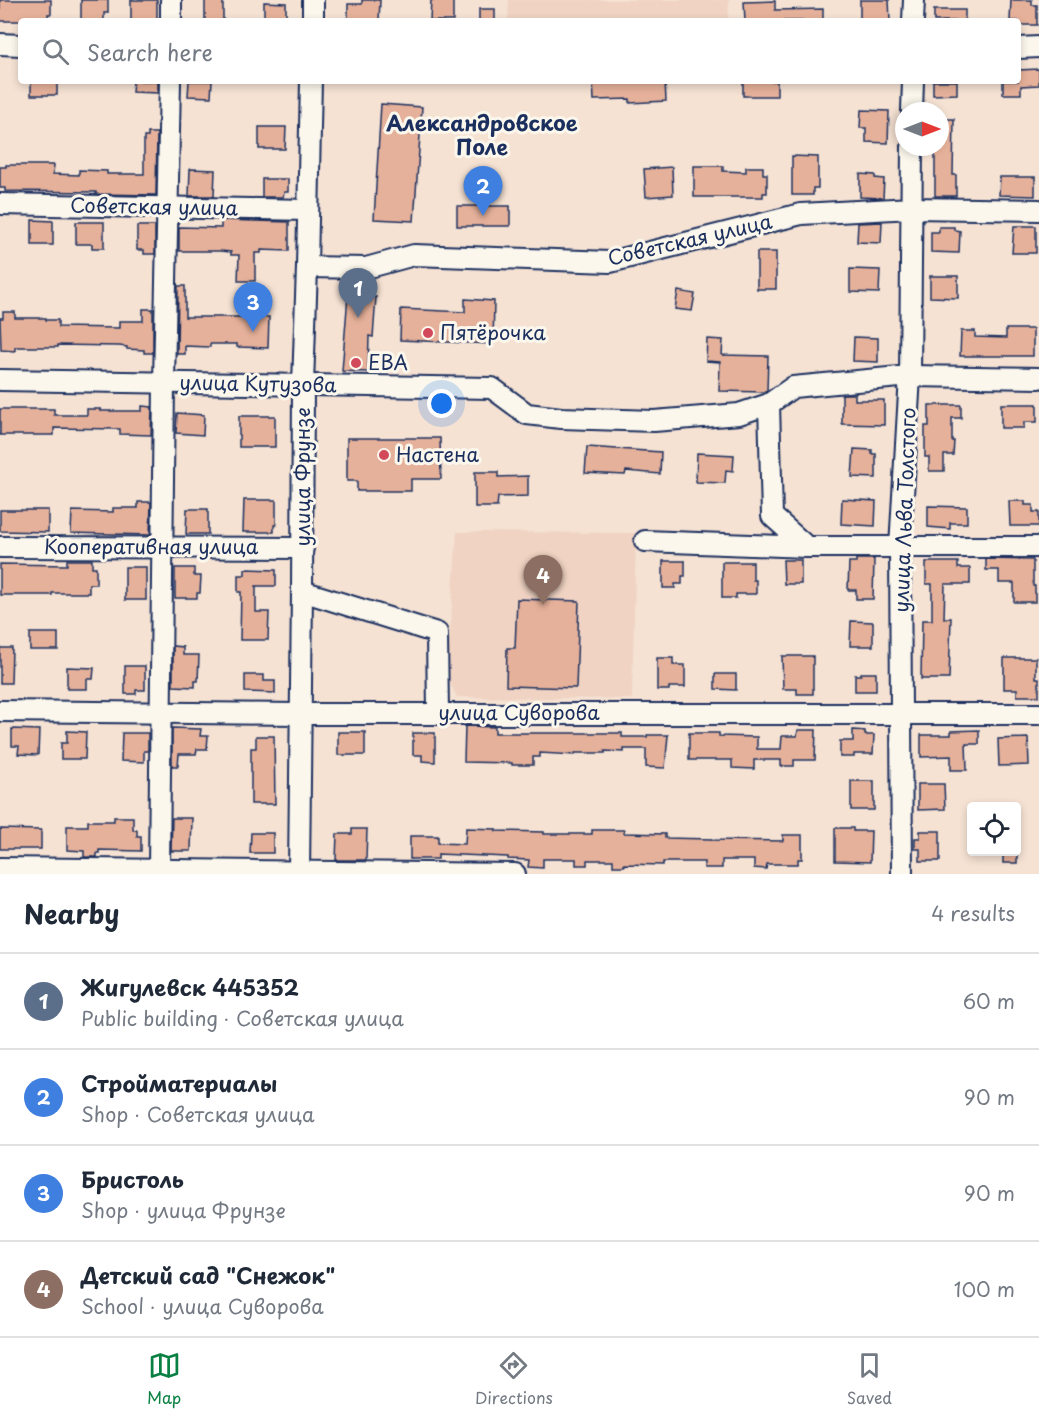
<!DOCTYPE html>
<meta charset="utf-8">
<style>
body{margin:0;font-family:"Playpen Sans",sans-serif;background:#f6f6f7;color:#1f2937}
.controls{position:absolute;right:18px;bottom:18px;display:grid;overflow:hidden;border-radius:6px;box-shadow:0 3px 9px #0003}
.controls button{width:54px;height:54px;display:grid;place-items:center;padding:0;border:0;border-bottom:2px solid #e0e1e3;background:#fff;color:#1f2937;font:30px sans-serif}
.compass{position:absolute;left:895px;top:102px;width:54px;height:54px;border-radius:50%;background:#fff;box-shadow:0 3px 9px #0003;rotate:90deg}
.you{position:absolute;left:442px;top:404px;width:21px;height:21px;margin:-15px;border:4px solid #fff;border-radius:50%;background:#1a73e8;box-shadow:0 0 0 9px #1a73e833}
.badge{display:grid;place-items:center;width:39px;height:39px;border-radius:50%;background:#0b8043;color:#fff;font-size:20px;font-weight:700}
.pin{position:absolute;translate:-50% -50px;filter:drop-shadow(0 2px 3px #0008)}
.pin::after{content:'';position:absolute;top:32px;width:21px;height:18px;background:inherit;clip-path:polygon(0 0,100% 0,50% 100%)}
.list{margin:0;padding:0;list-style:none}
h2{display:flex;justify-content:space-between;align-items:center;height:78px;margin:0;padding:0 24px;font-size:26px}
h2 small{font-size:20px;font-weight:400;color:#747a83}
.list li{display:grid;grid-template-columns:39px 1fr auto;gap:18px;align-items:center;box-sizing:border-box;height:96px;padding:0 24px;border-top:2px solid #e0e1e3}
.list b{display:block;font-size:22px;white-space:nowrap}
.list p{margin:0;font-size:20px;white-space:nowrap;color:#747a83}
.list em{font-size:20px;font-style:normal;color:#747a83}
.icon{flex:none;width:33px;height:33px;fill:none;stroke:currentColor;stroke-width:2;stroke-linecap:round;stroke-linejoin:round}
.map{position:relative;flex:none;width:1039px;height:874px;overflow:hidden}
.search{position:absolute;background:#fff;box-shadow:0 3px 9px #0003;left:18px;right:18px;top:18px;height:66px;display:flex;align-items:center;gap:15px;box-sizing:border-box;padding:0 21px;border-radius:6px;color:#747a83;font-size:22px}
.sheet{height:462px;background:#fff}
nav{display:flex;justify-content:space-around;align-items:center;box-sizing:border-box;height:84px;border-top:2px solid #e0e1e3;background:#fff;font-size:16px;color:#747a83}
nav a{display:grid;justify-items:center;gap:3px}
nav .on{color:#0b8043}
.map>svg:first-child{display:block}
</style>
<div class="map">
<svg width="1039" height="874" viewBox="0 0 1039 874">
<rect width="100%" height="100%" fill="#f5e2d3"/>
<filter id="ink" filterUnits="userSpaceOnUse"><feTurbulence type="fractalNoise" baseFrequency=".0167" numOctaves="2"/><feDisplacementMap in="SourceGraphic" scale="12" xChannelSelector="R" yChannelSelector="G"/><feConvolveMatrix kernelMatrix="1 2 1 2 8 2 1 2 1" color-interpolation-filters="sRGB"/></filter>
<g filter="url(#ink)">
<g fill="#f0d3c2">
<path d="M509 0H729L728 21H508Z"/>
<path d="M457 532 636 533 632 699 457 697 447 677Z"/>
</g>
<g fill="#e6b19a" stroke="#1b2f5e" stroke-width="1.5">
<path d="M0 0H51V14H48V21H0Z"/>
<path d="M81 0H108V13H104V21H81Z"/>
<rect x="131" y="0" width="26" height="21"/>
<rect x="205" y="0" width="18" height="21"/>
<path d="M362 0H380L379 21H348V4H362Z"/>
<path d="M431 0H453V21H430Z"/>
<path d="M860 0H889L890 21H860Z"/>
<path d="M1011 0H1032V5H1037V25H1018V21H1010Z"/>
<path d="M775 1V10L823 9V21H745L744 2Z"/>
<path d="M264 2 286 3V21H264Z"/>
<rect x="479" y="9" width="16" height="12"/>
<rect x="934" y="10" width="31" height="11"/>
<path d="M1039 69V85L1021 86V94H1003V81H1018V70Z"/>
<rect x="31" y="81" width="26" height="14"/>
<path d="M133 81H158V93L132 92Z"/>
<path d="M189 81H212L211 97 188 96Z"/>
<path d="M593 81H665L666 101 630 103V99L594 100Z"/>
<rect x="743" y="81" width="34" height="15"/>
<path d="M933 81H957V94L933 95Z"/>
<path d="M381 104 422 107 414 221 374 219Z"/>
<path d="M861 110 889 111 888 143 866 142V128H860Z"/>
<path d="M940 119H954L953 175H956V196H935V147H940Z"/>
<path d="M259 127H286L285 149H259Z"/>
<path d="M148 133H157L156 195 96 194V192L5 191V188H0V167H6V165H54L53 174 79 175V170L107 171V174H144V137H148Z"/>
<path d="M792 156 818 157V188H813V195H792Z"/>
<path d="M694 166H723V171L746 172V167H763V174H767V193H763V197H694Z"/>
<path d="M672 167 673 195 646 197 644 169Z"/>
<path d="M190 169 215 170 214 196H189Z"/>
<path d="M860 174 875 175V178L884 179 883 198 860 197Z"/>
<path d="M1000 177H1035V196L999 195Z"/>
<path d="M262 179H288V192H284L283 197H262Z"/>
<rect x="457" y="206" width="53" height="20"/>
<path d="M32 220 53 221V245H32Z"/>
<path d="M221 220 289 222V251L261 250V253H255V281H238L239 255H231V252L220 251H179V227L221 228Z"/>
<path d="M76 222H104V248H92V244H76Z"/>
<path d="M882 222 881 243 857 242 858 223Z"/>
<path d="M137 226H155V254H144V250H137Z"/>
<path d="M1014 226H1036V253H1012Z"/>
<path d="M939 227H954V230L960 231 959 253 931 252V232H939Z"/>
<rect x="757" y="252" width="19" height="37"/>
<path d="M850 269 880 270 879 293 850 292Z"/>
<path d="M930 276H958V298L930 297Z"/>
<path d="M178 286H185V317H269L268 348 237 347V344H210V347L185 346V354H177Z"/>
<path d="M678 291 695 294 692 311 675 309Z"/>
<path d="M348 295 376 297 373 337 369 336 368 372 342 371Z"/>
<path d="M465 299 494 301 493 344 400 340 401 309 465 312Z"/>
<path d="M143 309H153V353H144V350L127 349V347L119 346 58 345V347H15V351L1 350 0 318H3V312H15V318H46V320H58V327L119 328V321H143Z"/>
<path d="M1006 329H1033V356H960L961 331H975V337L1006 338Z"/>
<path d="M854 337 878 338V362L853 361Z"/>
<path d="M707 339 723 340 722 355 768 356 767 391 765 392 719 391 720 362 706 361Z"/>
<path d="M842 394H855V400H884V425L842 424Z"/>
<path d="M1001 404H1037V422H1024V428H1001Z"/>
<path d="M929 405H961V418H952V441H954L953 455H944V471H929V457H925V426H929Z"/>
<path d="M142 406 152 407 151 435 120 434V429L54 428V435H0V409H54V415H87V409H101L100 411H142Z"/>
<path d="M177 413 204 415 203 435 176 433Z"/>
<rect x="239" y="416" width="36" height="31"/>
<path d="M347 438H440L441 479H411V491H357V481H347Z"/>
<path d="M587 447 661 452 660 474 626 471 625 475 585 473Z"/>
<path d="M854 449 872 450V454H876V478L852 477Z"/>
<path d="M697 453 734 455 733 471 726 470 725 483 696 482Z"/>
<path d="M475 472H498V477L528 476V496L498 497 497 507H475Z"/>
<path d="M842 499 876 501 875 526 841 524Z"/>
<path d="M244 500H276V525H274V532H243Z"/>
<path d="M1009 501H1025V505H1033V512H1039V526H1010Z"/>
<path d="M138 502H151L150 535 71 533 72 511 113 512V508H138Z"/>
<path d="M928 506 967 507V523H950V529L928 527Z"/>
<path d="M187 509H208V534H186Z"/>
<path d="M0 510H48V532L0 531Z"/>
<path d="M856 559H874L873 599H856V590H848L849 562H856Z"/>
<path d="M986 559 1033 560V586H1035V602H1014V583H999V570H986Z"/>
<path d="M67 560H92V567H96V584H89V593H52V595H0V564L67 565Z"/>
<path d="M783 560H801V584H784Z"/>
<path d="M663 561H685V576H682V584H675V588H663Z"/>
<path d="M722 562H753V580H756V594H736V598H722Z"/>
<path d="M926 562H958V568H970V584H945L944 618H951L949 679H921L922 620H932V584H926Z"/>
<rect x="125" y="567" width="21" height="33"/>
<path d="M175 568H194V576H201L200 593H197V598H175Z"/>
<path d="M245 569 276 570V586H256V612H269L268 640H240L241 592H238V575H245Z"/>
<path d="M517 599 579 601 576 688 506 686 507 648H515Z"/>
<path d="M851 621 873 622V646H850Z"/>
<rect x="30" y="633" width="28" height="17"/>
<path d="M173 646 183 647V655H199L198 681H195V687L173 686Z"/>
<path d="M0 648H12L11 683H0Z"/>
<path d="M782 656H813V694H797V689H783Z"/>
<path d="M657 658H673V665H685V687H669V690H657Z"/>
<path d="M1004 658H1036V678H1039V696H1017V689H1004Z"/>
<path d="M125 666H145V690H136V694H125Z"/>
<path d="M67 667 94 668 93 679H87V689H67Z"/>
<path d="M861 673H876V691H855V675H861Z"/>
<path d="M715 674H736V690L715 689Z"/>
<path d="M245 675H264V681H275V693L245 692Z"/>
<path d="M465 726 495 727V733H622V737H647V735H668L665 768 646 767V749H624V752L605 751V753H575V755L540 753V757H533V765H512V763L464 762Z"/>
<path d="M172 728 201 729 200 736H208L207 749H197L196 754H179L178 766H172Z"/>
<path d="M12 729 39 730 38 755 18 754 19 746H12Z"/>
<path d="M798 730H816L815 760H794V766H781V760H754V769L732 768V760H689V733H719V736L757 737V749H781L782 736H797Z"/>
<path d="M853 730 865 731V735H874L873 754H854V757H840V741H853Z"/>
<path d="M979 730V744H966L967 770H951V756L921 757V735H951V731Z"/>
<path d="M67 731 86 732 85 759H61V743H67Z"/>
<rect x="338" y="732" width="27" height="23"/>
<path d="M122 733H148V751H144V762L121 761Z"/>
<path d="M413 733H435V762L422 761V755H413Z"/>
<path d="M256 736H274L275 804H251V748H256Z"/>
<path d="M1028 738 1029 765 999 766 998 739Z"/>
<rect x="851" y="781" width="23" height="29"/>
<path d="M918 784H944L945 809 918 810Z"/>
<path d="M114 817H133V830H137V836H141V851L99 850V853H97V857H84V851L67 850V826H88V821H114Z"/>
<path d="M172 818H192L191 851H171Z"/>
<path d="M466 828 496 829V831L544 832V834H592V830H624V833L665 834V838L712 839V840L783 841V835H802V859H798V864H767L766 869 754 868V860H722V868H704V862H663V865L624 864V866H613V860H587V865H576V859H543V868L528 867 529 860 508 859V857L438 854V859H410V836H438V843L465 844Z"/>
<path d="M835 828H853V831H871L870 862 835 861Z"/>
<path d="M0 829 41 830V849H0Z"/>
<path d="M352 829H367L366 860H336L337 834H352Z"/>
<path d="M920 831H940V861H920V849H915V838H920Z"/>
<path d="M251 833H273V853H250Z"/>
<rect x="1003" y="852" width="14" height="11"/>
</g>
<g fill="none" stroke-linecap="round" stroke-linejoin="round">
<defs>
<g id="minor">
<path d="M171 21V0"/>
<path d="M313 21V0"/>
<path d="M913 21 914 0"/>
<path d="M0 44 21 45"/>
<path d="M1018 48 1039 47"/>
<path d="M912 111 913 81"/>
<path d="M0 204 307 210"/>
<path d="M307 267 366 268 414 255 610 262 801 214 912 208 1039 210"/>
<path d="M0 380 492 388 527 414 561 418 654 421 739 414 769 404 793 387 910 376 1039 378"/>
<path d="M769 404 772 516 807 547H1039"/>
<path d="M645 541 807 547"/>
<path d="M0 547 303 548"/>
<path d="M302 591 437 633 438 714"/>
<path d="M0 711 300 714H1039"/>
<path d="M0 868 515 874"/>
<path d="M159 870 164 383 170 81"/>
<path d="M299 874 302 591 303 385 307 267 311 81"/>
<path d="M902 874 900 547 910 376 912 147"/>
</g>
</defs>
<use href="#minor" stroke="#1b2f5e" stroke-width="24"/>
<use href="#minor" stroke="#fbf7ec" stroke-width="20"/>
</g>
</g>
<g fill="#d1495b" stroke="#fbf7ec" stroke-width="2">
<circle cx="428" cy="333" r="6"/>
<circle cx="356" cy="363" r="6"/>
<circle cx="384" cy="455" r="6"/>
</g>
<g text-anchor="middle" stroke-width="6" stroke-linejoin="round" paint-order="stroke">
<g font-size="20" fill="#1b2f5e" stroke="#fbf7ec">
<text transform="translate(154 207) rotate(1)" y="7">Советская улица</text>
<text transform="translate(690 240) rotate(-13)" y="7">Советская улица</text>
<text transform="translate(258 384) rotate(1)" y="7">улица Кутузова</text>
<text transform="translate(303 477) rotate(-90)" y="7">улица Фрунзе</text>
<text transform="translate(905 510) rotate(-88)" y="7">улица Льва Толстого</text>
<text x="151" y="554">Кооперативная улица</text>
<text x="519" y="720">улица Суворова</text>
</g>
<g font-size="20" fill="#1b2f5e" stroke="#fbf7ec" text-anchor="start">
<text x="440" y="340">Пятёрочка</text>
<text x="368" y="370">ЕВА</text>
<text x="396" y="462">Настена</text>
</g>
<g font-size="21" font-weight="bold" fill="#1b2f5e" stroke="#fbf7ec">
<text x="482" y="131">Александровское<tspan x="482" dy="24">Поле</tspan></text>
</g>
</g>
</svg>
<div class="controls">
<button><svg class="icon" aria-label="locate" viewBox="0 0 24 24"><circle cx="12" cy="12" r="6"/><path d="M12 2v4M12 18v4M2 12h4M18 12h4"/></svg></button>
</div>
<svg class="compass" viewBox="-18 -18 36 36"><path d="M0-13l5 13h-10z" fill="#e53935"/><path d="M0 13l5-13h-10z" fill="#747a83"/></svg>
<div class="you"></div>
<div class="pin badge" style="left:358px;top:318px;background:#5c6f8a">1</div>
<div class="pin badge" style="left:483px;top:216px;background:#3f7fe0">2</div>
<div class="pin badge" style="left:253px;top:332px;background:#3f7fe0">3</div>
<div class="pin badge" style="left:543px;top:605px;background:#8d6e63">4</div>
<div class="search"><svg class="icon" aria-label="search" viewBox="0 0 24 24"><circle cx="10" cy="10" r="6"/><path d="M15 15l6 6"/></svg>Search here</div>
</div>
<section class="sheet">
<h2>Nearby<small>4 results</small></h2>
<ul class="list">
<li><span class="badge" style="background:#5c6f8a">1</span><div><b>Жигулевск 445352</b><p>Public building · Советская улица</p></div><em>60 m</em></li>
<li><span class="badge" style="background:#3f7fe0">2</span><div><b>Стройматериалы</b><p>Shop · Советская улица</p></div><em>90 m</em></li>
<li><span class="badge" style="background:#3f7fe0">3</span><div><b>Бристоль</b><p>Shop · улица Фрунзе</p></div><em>90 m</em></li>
<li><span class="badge" style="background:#8d6e63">4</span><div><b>Детский сад &quot;Снежок&quot;</b><p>School · улица Суворова</p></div><em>100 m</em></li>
</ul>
</section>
<nav>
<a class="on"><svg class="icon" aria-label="map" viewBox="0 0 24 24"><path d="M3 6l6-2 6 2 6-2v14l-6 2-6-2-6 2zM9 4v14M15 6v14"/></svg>Map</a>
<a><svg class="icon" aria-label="directions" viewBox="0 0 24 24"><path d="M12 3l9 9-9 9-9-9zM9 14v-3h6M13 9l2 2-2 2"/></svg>Directions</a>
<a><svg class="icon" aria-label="saved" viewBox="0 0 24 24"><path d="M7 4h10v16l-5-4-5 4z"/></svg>Saved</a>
</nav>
